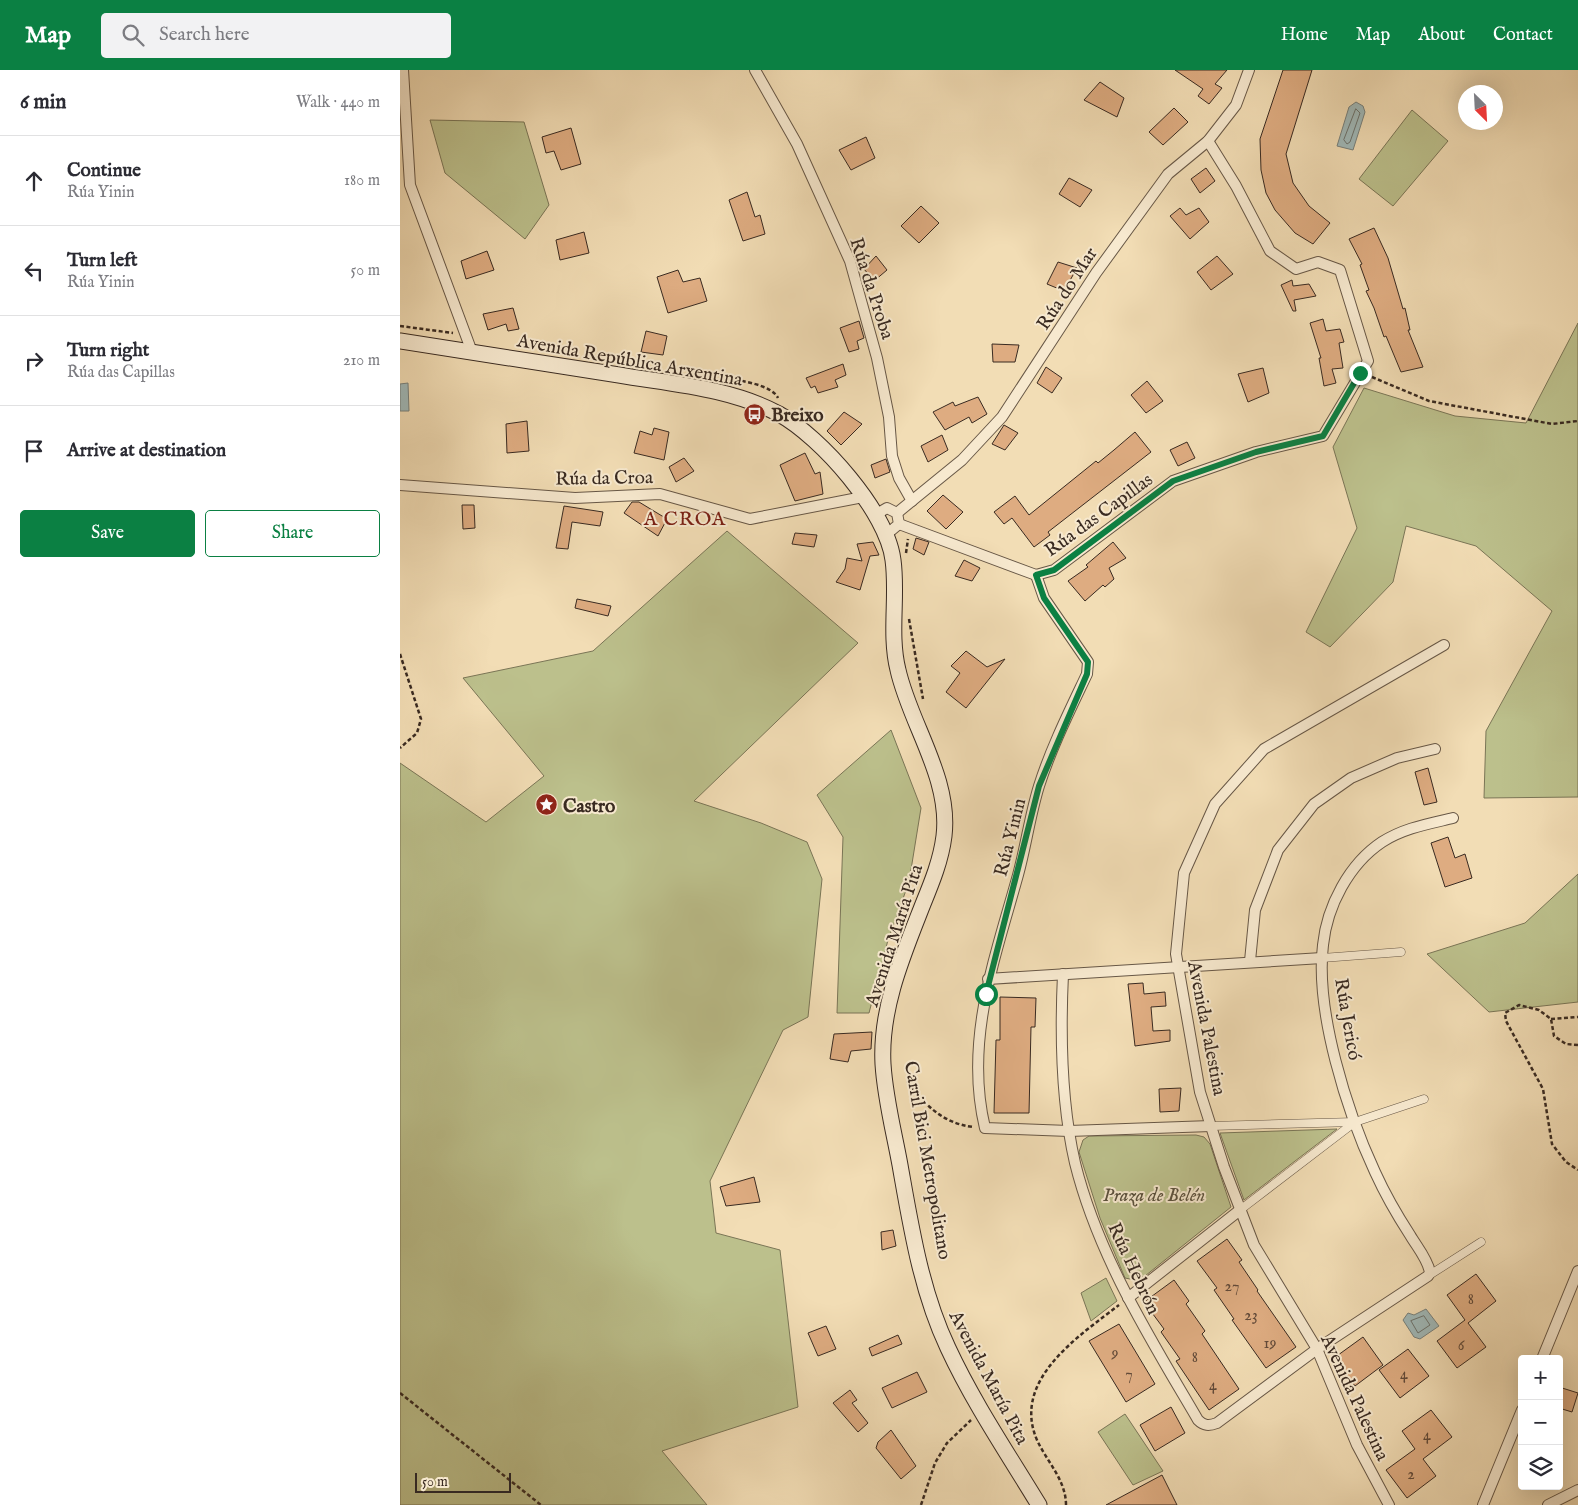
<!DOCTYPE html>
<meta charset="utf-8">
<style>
body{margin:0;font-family:"IM FELL English",serif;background:#f2f2f3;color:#2b2b33}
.controls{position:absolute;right:15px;bottom:15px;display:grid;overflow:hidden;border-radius:5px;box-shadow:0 5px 20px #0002}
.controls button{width:45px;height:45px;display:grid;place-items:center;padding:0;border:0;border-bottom:1px solid #e1e1e2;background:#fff;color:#2b2b33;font:25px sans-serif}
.compass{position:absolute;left:1058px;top:15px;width:45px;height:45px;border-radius:50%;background:#fff;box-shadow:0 5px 20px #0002;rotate:156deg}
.scale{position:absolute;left:15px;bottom:12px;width:96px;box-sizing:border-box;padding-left:5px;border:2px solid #392a21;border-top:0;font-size:14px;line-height:18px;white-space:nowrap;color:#392a21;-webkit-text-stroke:4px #f7e9cf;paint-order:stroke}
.stop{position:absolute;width:15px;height:15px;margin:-11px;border:4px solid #0b8043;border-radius:50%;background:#fff}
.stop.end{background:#0b8043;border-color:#fff;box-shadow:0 1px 5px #0008}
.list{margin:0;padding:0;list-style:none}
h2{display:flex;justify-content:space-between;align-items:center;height:65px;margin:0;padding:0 20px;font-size:21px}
h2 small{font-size:16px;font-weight:400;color:#7c7c81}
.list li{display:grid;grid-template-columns:32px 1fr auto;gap:15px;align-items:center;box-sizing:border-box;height:90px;padding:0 20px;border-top:1px solid #e1e1e2}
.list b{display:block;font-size:19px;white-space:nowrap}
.list p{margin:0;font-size:16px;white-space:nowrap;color:#7c7c81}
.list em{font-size:16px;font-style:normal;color:#7c7c81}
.actions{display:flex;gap:10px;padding:15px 20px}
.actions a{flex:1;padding:11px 0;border:1px solid #0b8043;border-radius:5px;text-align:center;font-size:18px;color:#0b8043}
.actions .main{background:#0b8043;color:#fff}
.icon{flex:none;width:28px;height:28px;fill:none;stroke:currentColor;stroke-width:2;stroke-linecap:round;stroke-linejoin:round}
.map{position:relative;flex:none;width:1178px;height:1435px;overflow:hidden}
header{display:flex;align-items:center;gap:30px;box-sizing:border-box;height:70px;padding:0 25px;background:#0b8043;color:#fff}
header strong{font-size:24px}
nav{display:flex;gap:28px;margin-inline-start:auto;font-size:18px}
.search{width:350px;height:45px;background:#f2f2f3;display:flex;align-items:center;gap:12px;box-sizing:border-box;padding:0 18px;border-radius:5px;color:#7c7c81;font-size:19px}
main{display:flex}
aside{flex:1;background:#fff}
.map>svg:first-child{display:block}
</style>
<header>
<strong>Map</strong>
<div class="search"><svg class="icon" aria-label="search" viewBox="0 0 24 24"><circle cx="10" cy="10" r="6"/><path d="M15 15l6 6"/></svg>Search here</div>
<nav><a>Home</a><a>Map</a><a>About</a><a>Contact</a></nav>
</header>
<main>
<aside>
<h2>6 min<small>Walk · 440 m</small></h2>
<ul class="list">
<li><svg class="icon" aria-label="ahead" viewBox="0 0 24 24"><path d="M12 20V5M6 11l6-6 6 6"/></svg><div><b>Continue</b><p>Rúa Yinin</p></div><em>180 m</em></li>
<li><svg class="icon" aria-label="left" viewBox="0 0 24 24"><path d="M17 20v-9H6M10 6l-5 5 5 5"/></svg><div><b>Turn left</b><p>Rúa Yinin</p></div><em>50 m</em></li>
<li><svg class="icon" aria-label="right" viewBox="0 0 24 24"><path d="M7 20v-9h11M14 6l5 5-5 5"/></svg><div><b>Turn right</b><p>Rúa das Capillas</p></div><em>210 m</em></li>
<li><svg class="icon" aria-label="arrive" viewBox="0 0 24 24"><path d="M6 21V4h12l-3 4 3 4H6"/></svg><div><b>Arrive at destination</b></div></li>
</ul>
<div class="actions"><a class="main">Save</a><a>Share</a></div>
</aside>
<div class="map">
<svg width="1178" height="1435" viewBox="0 0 1178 1435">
<rect width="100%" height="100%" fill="#f2ddb5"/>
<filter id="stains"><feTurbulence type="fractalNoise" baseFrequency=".004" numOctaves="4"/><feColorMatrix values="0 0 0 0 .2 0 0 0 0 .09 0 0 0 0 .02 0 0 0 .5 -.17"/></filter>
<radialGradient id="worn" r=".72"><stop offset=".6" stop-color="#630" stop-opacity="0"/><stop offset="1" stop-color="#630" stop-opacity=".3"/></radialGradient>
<g fill="#bcc08c" stroke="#7a7556">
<path d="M1012 40 1048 71 993 136 959 109Z"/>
<path d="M30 50 124 52 149 135 125 169 45 103Z"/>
<path d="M1178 253V727L1084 728 1086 661 1152 541 1076 476 1006 456 993 512 930 577 906 562 957 458 933 377 964 318 1055 346 1126 353Z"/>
<path d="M327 461 458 573 294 731 361 753 407 772 422 809 408 947 383 960 310 1111 316 1163 380 1180 398 1337 262 1381 307 1435H0V693L86 752 144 706 63 608 193 581Z"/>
<path d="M491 660 521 738 509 812 488 870 469 943H437L443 767 417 725Z"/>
<path d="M1178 804V932L1089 942 1027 884 1125 853Z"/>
<path d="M937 1059 844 1130 820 1063Z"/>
<path d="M796 1065 804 1067 810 1074 831 1137 745 1206 735 1210 725 1208 700 1148 679 1082 683 1070 689 1066Z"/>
<path d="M706 1208 717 1231 691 1251 681 1223Z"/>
<path d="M725 1344 763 1401 733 1415 698 1362Z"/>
</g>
<g fill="#a0b9b9" stroke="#77807c">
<path d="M956 32 963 36 965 42 953 80 937 76 949 37Z"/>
<path d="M8 313 9 341H0V314Z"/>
<path d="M1026 1239 1039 1256 1020 1269 1014 1267 1003 1250 1008 1243 1014 1245Z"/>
</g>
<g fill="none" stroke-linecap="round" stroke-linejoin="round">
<g stroke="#6c726d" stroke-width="1">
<path d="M956 39 960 43 950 72 947 74 944 70Z"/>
<path d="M1024 1246 1030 1255 1018 1263 1011 1251Z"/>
</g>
</g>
<g fill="#deac81" stroke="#392a21">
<path d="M775 0H827L815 14 822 18 809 34 798 26 803 19Z"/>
<path d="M883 0H912L886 84 893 113 909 136 930 153 913 174 895 163 875 140 866 123 861 100 860 69Z"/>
<path d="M700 12 724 28 717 47 684 30Z"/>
<path d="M774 38 788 52 763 75 749 62Z"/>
<path d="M171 58 181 94 161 100 154 81 146 83 142 67Z"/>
<path d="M466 67 475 88 451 100 439 80Z"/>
<path d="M806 98 815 111 800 123 791 109Z"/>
<path d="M669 108 692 120 680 137 659 124Z"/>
<path d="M347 122 355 147 360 145 365 164 343 171 329 130Z"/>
<path d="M521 136 539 153 519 173 501 156Z"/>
<path d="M780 138 786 145 799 138 809 152 790 169 770 146Z"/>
<path d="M974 158 988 188 1003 239 1005 238 1010 260H1008L1023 297 1001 302 986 266 984 267 974 238 966 221 969 220 960 195 962 194 949 169Z"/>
<path d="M184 162 189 183 160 190 156 170Z"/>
<path d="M87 181 94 200 66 209 61 191Z"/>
<path d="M476 186 487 200 474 211 464 199Z"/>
<path d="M817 186 833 204 811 220 797 202Z"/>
<path d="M658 192 677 198 664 221 647 214Z"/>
<path d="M278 200 283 212 300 208 307 231 268 243 257 207Z"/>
<path d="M892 210 893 216 909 214 916 226 894 230 896 241H893L881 215Z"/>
<path d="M113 238 119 259 108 261 106 254 88 260 83 244Z"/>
<path d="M923 249 926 261 940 259 944 272 939 273 943 298 932 299 936 313 924 316 919 288H921L910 253Z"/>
<path d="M459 251 464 268 457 271 459 279 449 282 440 258Z"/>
<path d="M246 261 267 266 263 285 241 282Z"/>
<path d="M592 274 619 275 615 292H593Z"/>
<path d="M443 294 446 305 435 310 438 317 418 323 415 316 411 318 406 308Z"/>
<path d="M646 297 662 308 652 323 637 313Z"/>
<path d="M863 298 869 323 848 332 838 304Z"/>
<path d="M747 311 763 331 746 343 731 325Z"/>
<path d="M578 327 587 344 572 353 569 347 545 360 533 342 553 332 555 336Z"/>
<path d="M444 342 462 354 441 375 427 361Z"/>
<path d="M127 351 129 381 107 383 106 354Z"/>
<path d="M604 355 618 363 605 380 592 374Z"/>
<path d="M254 358 269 362 264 390 234 383 240 361 252 365Z"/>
<path d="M735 362 751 382 648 462 650 465 634 477 612 448 604 454 594 442 615 426 629 445 696 391 698 393 714 380Z"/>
<path d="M542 365 548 380 528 392 521 376Z"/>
<path d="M787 372 795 388 778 396 770 380Z"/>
<path d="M405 383 415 404 420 402 423 424 395 431 380 395Z"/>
<path d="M284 388 294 401 276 412 269 397Z"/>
<path d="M486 389 490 402 475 408 471 395Z"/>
<path d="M543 425 563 442 546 459 527 441Z"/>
<path d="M232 432H239L267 449 258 466 224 443Z"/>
<path d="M62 435H74L75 458 63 459Z"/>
<path d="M164 436 203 442 200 456 172 452 168 479 156 478Z"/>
<path d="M395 463 417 465 414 477 392 474Z"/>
<path d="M516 468 529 472 524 485 513 479Z"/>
<path d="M473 472 479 485 470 486 460 520 436 512 445 499 447 488 462 491 457 474Z"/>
<path d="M713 472 726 488 709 498 714 509 705 517 703 515 685 531 668 511 688 497 686 495Z"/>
<path d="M564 490 580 498 572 511 555 506Z"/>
<path d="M177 529 211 536 208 546 175 538Z"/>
<path d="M566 581 587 597 605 589 566 638 546 622 560 603 551 596Z"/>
<path d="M1028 698 1037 732 1024 735 1015 702Z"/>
<path d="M1048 767 1055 788 1065 784 1072 808 1045 817 1031 773Z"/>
<path d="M743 913 744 924 765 922 766 936 751 937 753 961 770 960V971L735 976 728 914Z"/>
<path d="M600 927 636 928 635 957H631L629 1043H594L596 970H600Z"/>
<path d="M472 962 471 979 451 981 448 992 430 989 434 964Z"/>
<path d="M781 1018 779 1041 760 1042 759 1019Z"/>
<path d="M354 1107 360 1132 326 1136 320 1117Z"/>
<path d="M493 1160 496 1176 482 1180 481 1162Z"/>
<path d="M827 1169 842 1190 839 1192 858 1220 857 1221 896 1277 866 1298 832 1250 834 1249 814 1220 817 1218 797 1191Z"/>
<path d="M1076 1204 1096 1231 1068 1253 1086 1277 1057 1298 1037 1271 1065 1250 1047 1225Z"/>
<path d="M774 1210 789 1231 786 1234 805 1261 802 1264 839 1319 809 1340 776 1291 780 1289 761 1262 764 1259 744 1232Z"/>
<path d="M719 1254 755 1314 726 1332 689 1271Z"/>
<path d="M426 1256 436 1279 418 1286 408 1263Z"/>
<path d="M498 1265 502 1274 472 1286 469 1278Z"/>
<path d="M963 1267 983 1295 955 1316 934 1288Z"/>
<path d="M1008 1279 1029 1306 1000 1328 979 1300Z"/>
<path d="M517 1302 527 1322 492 1338 482 1318Z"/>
<path d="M1159 1317 1178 1323 1172 1342 1159 1338Z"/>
<path d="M450 1320 457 1330 452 1333 468 1353 458 1362 433 1333Z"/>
<path d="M771 1337 785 1363 755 1381 740 1355Z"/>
<path d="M1031 1340 1052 1367 1023 1389 1036 1406 1007 1428 986 1400 1015 1379 1002 1361Z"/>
<path d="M491 1360 516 1396 501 1409 476 1378 478 1372Z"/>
<path d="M762 1405 777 1435H706Z"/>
</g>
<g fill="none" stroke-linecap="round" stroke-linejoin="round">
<defs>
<g id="pedestrian">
<path d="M922 888 1001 882"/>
<path d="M811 1056 955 1052 1024 1029"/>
<path d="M840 1140 955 1052"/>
<path d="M1028 1206 1081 1172"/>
</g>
<g id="minor">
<path d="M3 0 10 115 72 282"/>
<path d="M355 0 397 74 450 191 477 288 489 347 492 386 499 408 512 431"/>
<path d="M0 415 175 428 260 424 350 449 463 427"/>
<path d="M497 443 562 390 602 347 696 203 768 104 808 71 836 35 849 0"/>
<path d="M475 445 487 438 497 443 499 454 487 464"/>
<path d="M499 454 636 505 654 500 773 411 856 382 923 366 968 291 940 200 918 192 896 199 870 181 836 116 808 71"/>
<path d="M636 505 644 528 688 592 687 604C670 640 651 678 639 716 630 745 626 776 618 805 595 888 564 971 585 1058L669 1061 811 1056"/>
<path d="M850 891 855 840 878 780 914 734 951 708 997 688 1035 679"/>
<path d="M663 904C660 967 661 1032 675 1093 698 1186 750 1268 798 1350 804 1356 809 1356 817 1353L917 1279 1028 1206 1030 1202C1027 1188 1017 1177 1010 1165 997 1145 985 1124 975 1102 947 1042 915 941 923 875 927 836 949 794 982 772 1004 758 1028 754 1053 748"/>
<path d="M588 909 922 888"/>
<path d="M728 1228 840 1140"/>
<path d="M1142 1289 1178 1201"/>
<path d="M989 1435 957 1375 917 1279 854 1175 824 1097 800 1022 776 884 784 803 815 734 864 679 1044 575"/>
<path d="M1083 1435 1122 1340"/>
<path d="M1148 1435 1178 1420"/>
</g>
<path id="secondary" d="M0 271C73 282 146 293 219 305 272 314 331 318 379 344 421 367 487 442 493 490 498 526 489 564 498 600 510 654 551 708 544 766 541 790 532 812 523 834 503 885 480 938 483 994 485 1028 494 1062 500 1095 511 1157 521 1221 548 1278 573 1332 608 1384 639 1435"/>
</defs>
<use href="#pedestrian" stroke="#675746" stroke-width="9"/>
<use href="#minor" stroke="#675746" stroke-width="12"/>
<use href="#secondary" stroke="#392a21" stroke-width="17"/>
<g stroke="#392a21" stroke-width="2.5" stroke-dasharray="4 2.5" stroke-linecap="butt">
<path d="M0 256 53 263"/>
<path d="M972 307 1029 331 1152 354 1178 351"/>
<path d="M329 309C342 311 372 315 378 328"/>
<path d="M506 483 508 469"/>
<path d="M509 549 523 629"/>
<path d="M0 584 21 649 17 663 0 678"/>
<path d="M1151 949 1178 947"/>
<path d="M1178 975 1166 974 1154 966 1151 949 1139 940 1119 935 1105 943 1106 951 1143 1019 1152 1074 1166 1092 1178 1100"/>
<path d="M507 1011C525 1035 542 1053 573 1057"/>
<path d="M0 1323 141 1435"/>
<path d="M521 1435 535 1393 547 1373 571 1350"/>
<path d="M666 1435C666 1410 647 1392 637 1370 611 1310 679 1266 719 1235"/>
</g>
<use href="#pedestrian" stroke="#f7e9cf" stroke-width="8"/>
<use href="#minor" stroke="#f7e9cf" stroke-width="10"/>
<use href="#secondary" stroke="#f7e9cf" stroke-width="15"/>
</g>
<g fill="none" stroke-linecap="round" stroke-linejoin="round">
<path stroke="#0b8043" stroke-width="6" d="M586 924 639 716 687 604 688 592 644 528 636 505 654 500 773 411 856 382 923 366 960 303"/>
</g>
<defs>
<symbol id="bus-disc" viewBox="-11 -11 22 22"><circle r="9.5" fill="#8f2418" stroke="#f7e9cf"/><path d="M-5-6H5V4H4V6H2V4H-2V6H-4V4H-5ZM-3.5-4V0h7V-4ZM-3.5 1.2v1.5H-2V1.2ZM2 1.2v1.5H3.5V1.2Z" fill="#fff"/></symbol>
<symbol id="sight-disc" viewBox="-11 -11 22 22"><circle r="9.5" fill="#8f2418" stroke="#f7e9cf"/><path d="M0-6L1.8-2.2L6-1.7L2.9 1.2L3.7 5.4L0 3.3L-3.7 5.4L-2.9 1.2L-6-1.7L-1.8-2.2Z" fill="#fff"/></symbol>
</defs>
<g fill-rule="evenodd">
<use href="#bus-disc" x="342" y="332" width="25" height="25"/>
<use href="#sight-disc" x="134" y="722" width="25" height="25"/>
</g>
<g text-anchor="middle" stroke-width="4" stroke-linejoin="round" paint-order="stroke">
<g font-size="16" fill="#624a39">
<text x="832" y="1221">27</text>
<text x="1071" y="1234">8</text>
<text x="851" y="1250">23</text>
<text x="870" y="1278">19</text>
<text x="1061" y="1280">6</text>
<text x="715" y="1288">9</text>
<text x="795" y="1292">8</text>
<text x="729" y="1309">7</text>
<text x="1004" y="1309">4</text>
<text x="813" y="1320">4</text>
<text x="1027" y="1370">4</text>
<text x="1011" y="1409">2</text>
</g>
<g font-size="19" fill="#392a21" stroke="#f7e9cf">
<text transform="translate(473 218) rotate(72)" y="7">Rúa da Proba</text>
<text transform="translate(666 218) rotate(-57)" y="7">Rúa do Mar</text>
<text transform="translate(230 289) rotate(10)" y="7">Avenida República Arxentina</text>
<text transform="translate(204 407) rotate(-1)" y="7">Rúa da Croa</text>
<text transform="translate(698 444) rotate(-36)" y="7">Rúa das Capillas</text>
<text transform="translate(609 767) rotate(-76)" y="7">Rúa Yinin</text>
<text transform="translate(493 865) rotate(-72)" y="7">Avenida María Pita</text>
<text transform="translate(949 949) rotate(80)" y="7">Rúa Jericó</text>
<text transform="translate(808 958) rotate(79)" y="7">Avenida Palestina</text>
<text transform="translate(529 1090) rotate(80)" y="7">Carril Bici Metropolitano</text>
<text transform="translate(735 1198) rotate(65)" y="7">Rúa Hebrón</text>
<text transform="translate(590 1307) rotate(62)" y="7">Avenida María Pita</text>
<text transform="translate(956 1327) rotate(65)" y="7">Avenida Palestina</text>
</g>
<g font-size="19" font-weight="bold" fill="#392a21" stroke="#f7e9cf" text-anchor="start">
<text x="371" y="351">Breixo</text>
<text x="163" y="742">Castro</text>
</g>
<g font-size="19" font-style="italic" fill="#5a503c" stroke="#f7e9cf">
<text x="754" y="1131">Praza de Belén</text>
</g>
<g font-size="20" letter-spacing="1" fill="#7a1f14" stroke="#f7e9cf">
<text x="285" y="455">A CROA</text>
</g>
</g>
<rect width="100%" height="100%" filter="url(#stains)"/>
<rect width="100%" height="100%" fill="url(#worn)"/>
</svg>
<div class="controls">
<button>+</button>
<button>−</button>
<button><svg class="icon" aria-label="layers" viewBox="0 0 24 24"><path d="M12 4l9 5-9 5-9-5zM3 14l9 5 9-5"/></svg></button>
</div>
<svg class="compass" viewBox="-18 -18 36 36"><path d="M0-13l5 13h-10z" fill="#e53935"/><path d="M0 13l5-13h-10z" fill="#7c7c81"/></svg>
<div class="scale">50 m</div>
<div class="stop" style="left:586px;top:924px"></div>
<div class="stop end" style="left:960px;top:303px"></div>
</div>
</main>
